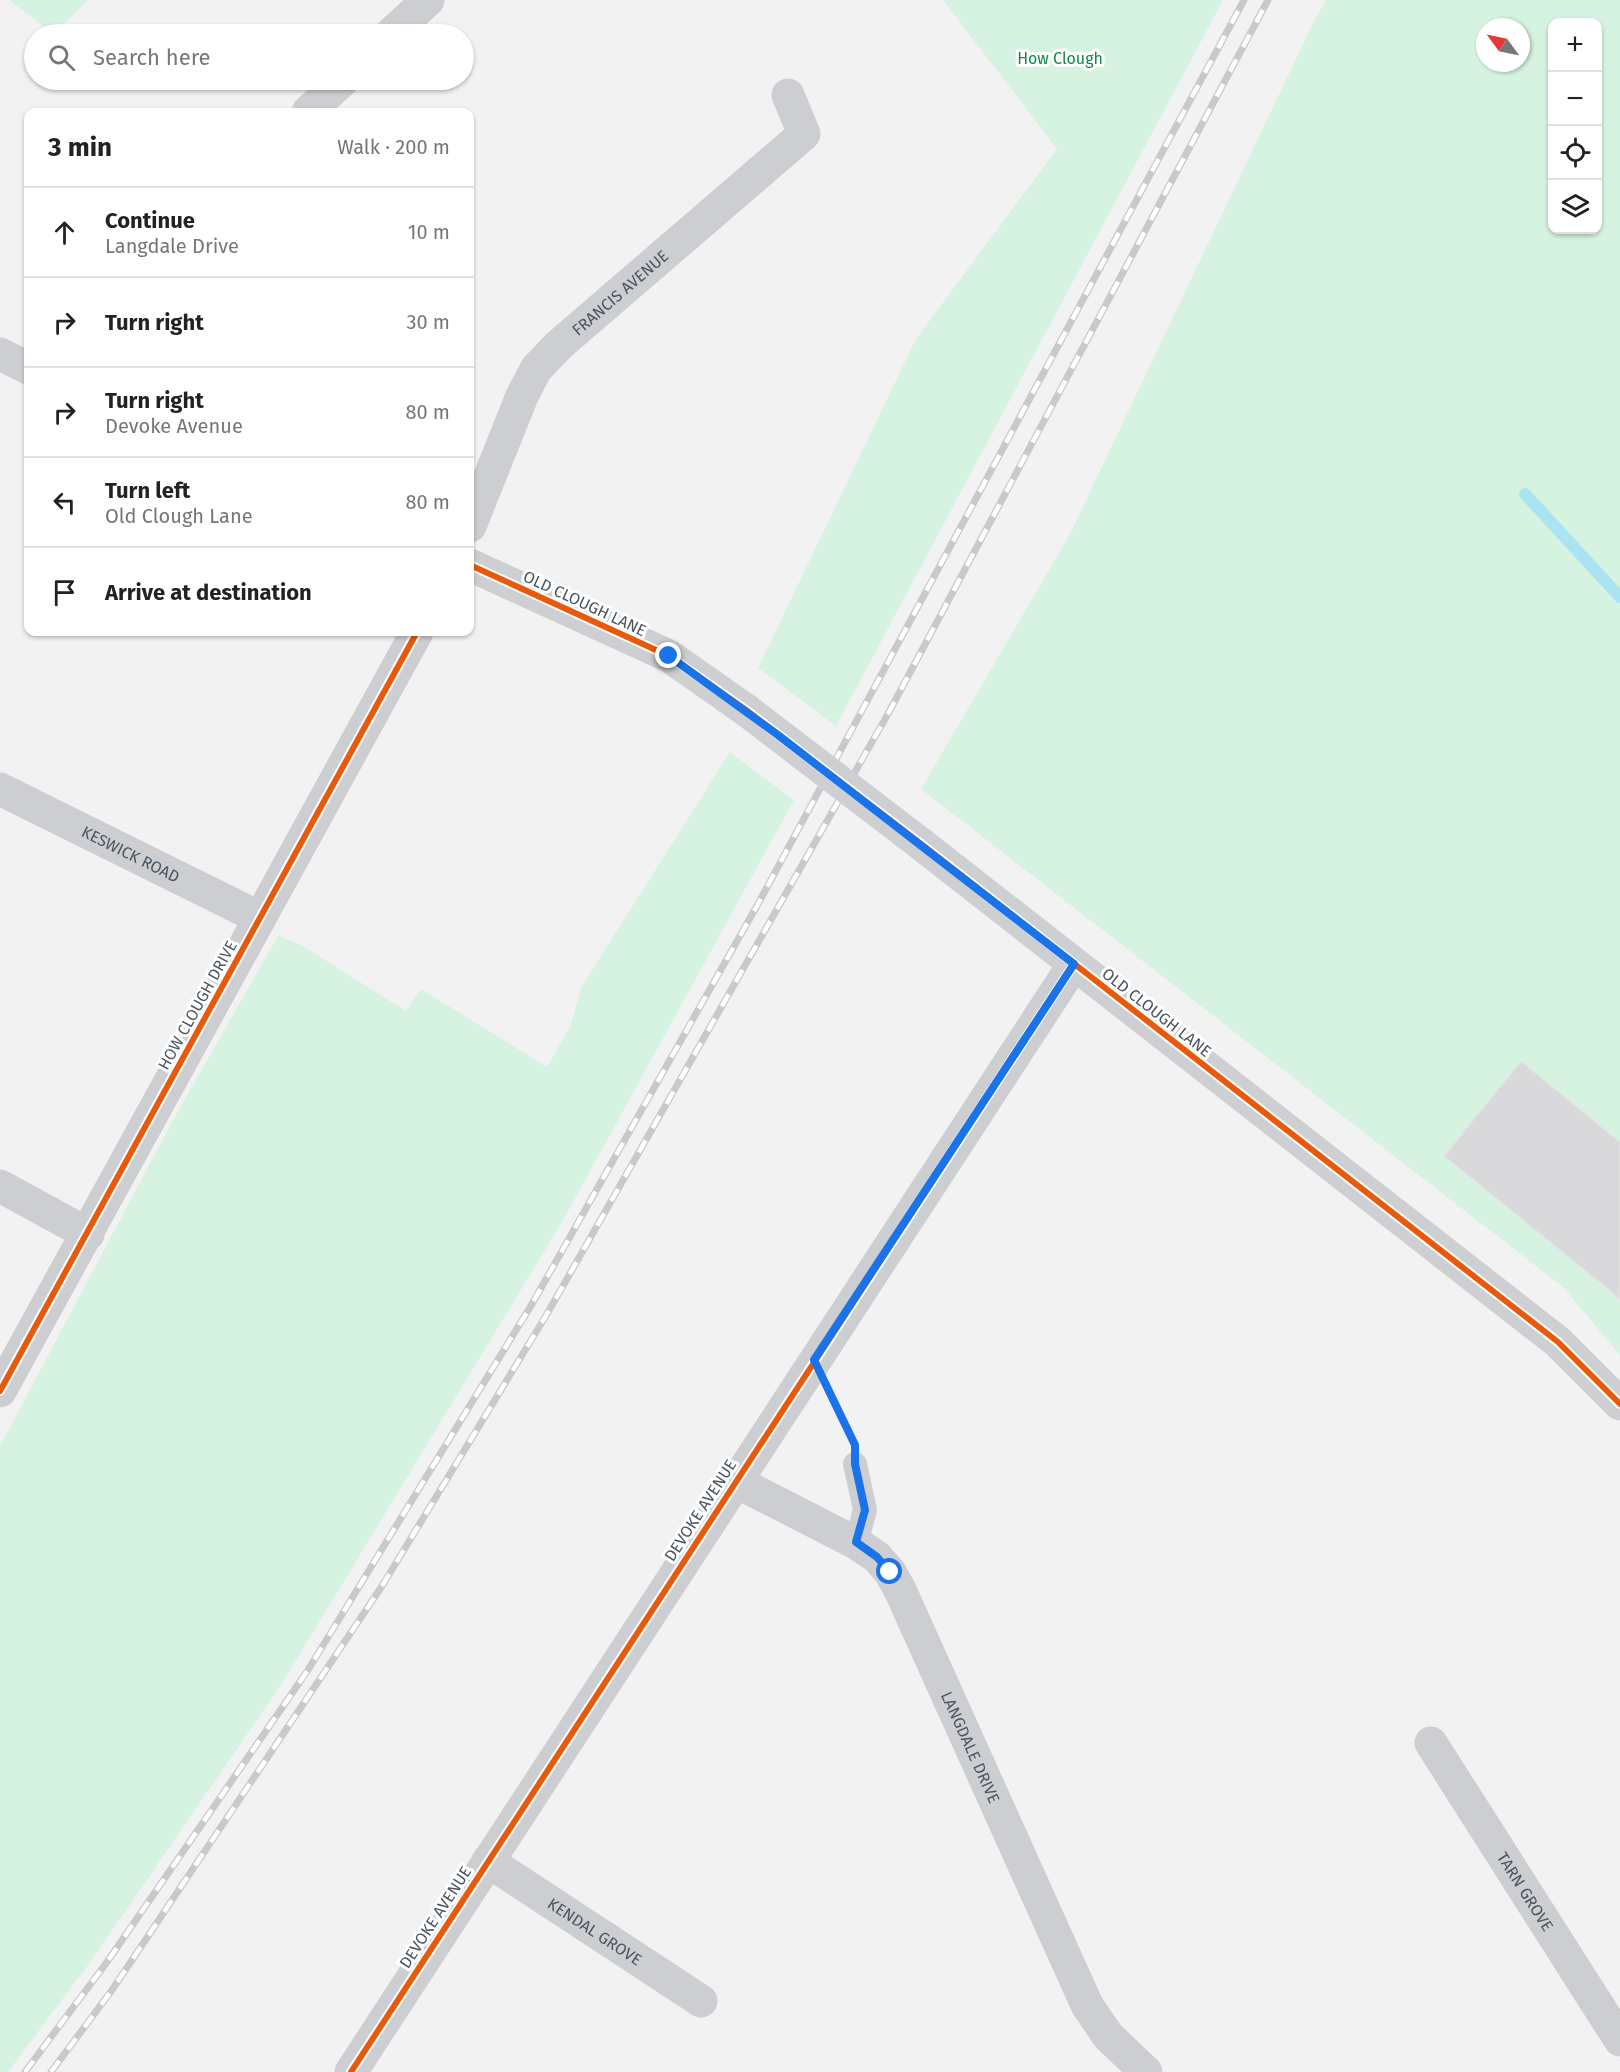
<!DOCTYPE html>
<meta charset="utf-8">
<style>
body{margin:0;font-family:"Fira Sans",sans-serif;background:#f2f2f2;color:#222}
.controls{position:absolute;right:18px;top:18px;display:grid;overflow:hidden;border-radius:12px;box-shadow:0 2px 4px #0004}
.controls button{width:54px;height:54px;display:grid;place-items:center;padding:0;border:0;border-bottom:2px solid #e0e0e0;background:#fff;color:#222;font:30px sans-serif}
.compass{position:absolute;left:1476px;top:18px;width:54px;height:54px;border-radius:50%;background:#fff;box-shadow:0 2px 4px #0004;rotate:303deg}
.stop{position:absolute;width:18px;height:18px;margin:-14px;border:4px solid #1a73e8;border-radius:50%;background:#fff}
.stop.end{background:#1a73e8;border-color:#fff;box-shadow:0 2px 6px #0008}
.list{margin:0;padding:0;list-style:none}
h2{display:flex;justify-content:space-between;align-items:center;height:78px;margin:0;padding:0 24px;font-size:26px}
h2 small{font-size:20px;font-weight:400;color:#767676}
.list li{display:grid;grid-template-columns:39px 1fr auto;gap:18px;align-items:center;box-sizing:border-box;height:90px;padding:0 24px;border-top:2px solid #e0e0e0}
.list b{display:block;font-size:22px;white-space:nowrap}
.list p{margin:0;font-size:20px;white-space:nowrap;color:#767676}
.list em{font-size:20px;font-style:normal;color:#767676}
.icon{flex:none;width:33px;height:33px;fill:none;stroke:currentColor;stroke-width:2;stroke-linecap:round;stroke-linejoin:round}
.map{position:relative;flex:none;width:1620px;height:2072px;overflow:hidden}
.search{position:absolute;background:#fff;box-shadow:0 2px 4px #0004;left:24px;top:24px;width:450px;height:66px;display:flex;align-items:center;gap:15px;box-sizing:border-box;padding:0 21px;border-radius:33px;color:#767676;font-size:22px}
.panel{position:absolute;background:#fff;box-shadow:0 2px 4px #0004;left:24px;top:108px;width:450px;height:528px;border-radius:12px}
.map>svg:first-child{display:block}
</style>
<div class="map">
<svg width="1620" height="2072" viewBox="0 0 1620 2072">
<rect width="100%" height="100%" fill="#f3f2f2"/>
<g fill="#d6f2e0" fill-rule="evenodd">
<path d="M9 0H88L53 34Z"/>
<path d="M943 0H1223L836 726 758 668 916 339 1057 149Z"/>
<path d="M1326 0H1620V1355L1563 1287 921 789 1069 536 1314 21ZM1552 22H1598V230H1552ZM1485 27H1521V63H1485Z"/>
<path d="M730 752 794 800 562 1222 281 1685 91 1961 8 2072H0V1446L172 1122 278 936 301 945 406 1011 421 989 547 1067 570 1027 582 986Z"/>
</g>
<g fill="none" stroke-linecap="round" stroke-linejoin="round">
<path stroke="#aae3f1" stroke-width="12" d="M1525 494 1620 597"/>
</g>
<path fill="#d9d9db" stroke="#e4e4e5" stroke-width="1.5" d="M1521 1061 1620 1142V1299L1444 1156Z"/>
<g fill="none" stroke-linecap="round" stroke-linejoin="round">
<path stroke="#b9c7c2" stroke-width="4" stroke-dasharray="4.5 3" stroke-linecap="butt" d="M834 1401 848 1432"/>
<path stroke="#ccced1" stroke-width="24" d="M855 1464 865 1510 856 1543"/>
<g stroke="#ccced1" stroke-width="33">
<path d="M391 34 428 0"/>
<path d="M308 112 343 80"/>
<path id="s1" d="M470 526 522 396 536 369 559 345 804 134 788 95"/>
<path id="s2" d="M0 789 260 918"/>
<path d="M0 1186 88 1234"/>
<path d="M0 1391 417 632"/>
<path id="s3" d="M735 1481 856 1543 877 1557 890 1572 900 1590 1087 2005 1108 2036 1146 2072"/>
<path id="s4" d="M1431 1743 1620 2040"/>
<path id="s5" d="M488 1861 701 2001"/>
<path d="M351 2072 1074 964"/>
</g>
<g stroke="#cdcfd2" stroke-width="33">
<path d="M0 354 28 368"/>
<path d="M470 565 669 656 746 710"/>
<path d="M921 844 1558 1342 1620 1404"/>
</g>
<defs>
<g id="rail">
<path d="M25 2072 107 1962 308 1670 532 1304 758 904 1244 0"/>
<path d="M51 2072 112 1990 382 1586 547 1314 889 712 1268 0"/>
</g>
</defs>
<use href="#rail" stroke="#c7c9cb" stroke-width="7"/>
<use href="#rail" stroke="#fff" stroke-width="4.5" stroke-dasharray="14" stroke-linecap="butt"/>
<path stroke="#cdcfd2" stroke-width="33" d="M746 710 921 844"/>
<defs>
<g id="cycleway">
<path d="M470 565 669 656 746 710 921 844 1558 1342 1620 1404"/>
<path d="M0 1391 417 632"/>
<path d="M351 2072 1074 964"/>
</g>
</defs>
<use href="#cycleway" stroke="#fff" stroke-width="10"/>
<use href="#cycleway" stroke="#e8590c" stroke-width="6"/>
</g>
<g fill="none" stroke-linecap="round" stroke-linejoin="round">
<path stroke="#1a73e8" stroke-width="8" d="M669 656 778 735 1074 964 814 1360 855 1445V1464L865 1510 856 1542 877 1557 890 1572"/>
</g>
<g text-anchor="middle" stroke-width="6" stroke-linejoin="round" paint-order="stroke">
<g font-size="16" fill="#14864a" stroke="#fff">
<text x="1060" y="64">How Clough</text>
</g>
<g font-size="16" fill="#485560" stroke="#fff">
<text dy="6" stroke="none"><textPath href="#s1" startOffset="284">FRANCIS AVENUE</textPath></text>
<text transform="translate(585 603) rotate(25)" y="6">OLD CLOUGH LANE</text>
<text dy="6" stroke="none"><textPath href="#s2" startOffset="146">KESWICK ROAD</textPath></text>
<text transform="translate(197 1005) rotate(-61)" y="6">HOW CLOUGH DRIVE</text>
<text transform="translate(1157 1012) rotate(38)" y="6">OLD CLOUGH LANE</text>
<text transform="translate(700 1510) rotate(-57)" y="6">DEVOKE AVENUE</text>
<text dy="6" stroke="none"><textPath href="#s3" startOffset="374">LANGDALE DRIVE</textPath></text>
<text dy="6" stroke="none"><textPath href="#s4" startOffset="176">TARN GROVE</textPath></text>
<text transform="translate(435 1917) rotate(-57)" y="6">DEVOKE AVENUE</text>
<text dy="6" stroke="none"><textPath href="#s5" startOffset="128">KENDAL GROVE</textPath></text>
</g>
</g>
</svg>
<div class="controls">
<button>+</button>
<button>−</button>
<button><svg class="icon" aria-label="locate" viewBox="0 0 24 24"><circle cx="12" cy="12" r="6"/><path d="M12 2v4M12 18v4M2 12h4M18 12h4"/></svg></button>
<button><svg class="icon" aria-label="layers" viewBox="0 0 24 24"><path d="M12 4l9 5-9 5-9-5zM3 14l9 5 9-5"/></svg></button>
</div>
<svg class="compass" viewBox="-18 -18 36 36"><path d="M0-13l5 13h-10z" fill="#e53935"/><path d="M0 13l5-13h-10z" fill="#767676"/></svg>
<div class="stop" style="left:890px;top:1572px"></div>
<div class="stop end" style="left:669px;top:656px"></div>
<div class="search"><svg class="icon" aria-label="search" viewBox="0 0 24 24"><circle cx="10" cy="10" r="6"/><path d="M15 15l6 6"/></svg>Search here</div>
<section class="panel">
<h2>3 min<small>Walk · 200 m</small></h2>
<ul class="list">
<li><svg class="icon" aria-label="ahead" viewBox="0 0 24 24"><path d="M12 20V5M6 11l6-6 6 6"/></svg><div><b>Continue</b><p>Langdale Drive</p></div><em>10 m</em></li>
<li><svg class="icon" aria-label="right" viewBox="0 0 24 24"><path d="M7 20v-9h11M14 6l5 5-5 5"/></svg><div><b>Turn right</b></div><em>30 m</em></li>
<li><svg class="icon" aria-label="right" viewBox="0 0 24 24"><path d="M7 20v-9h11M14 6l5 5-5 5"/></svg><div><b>Turn right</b><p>Devoke Avenue</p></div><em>80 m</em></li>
<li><svg class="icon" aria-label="left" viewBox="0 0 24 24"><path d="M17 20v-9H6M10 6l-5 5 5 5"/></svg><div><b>Turn left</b><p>Old Clough Lane</p></div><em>80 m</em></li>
<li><svg class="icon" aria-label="arrive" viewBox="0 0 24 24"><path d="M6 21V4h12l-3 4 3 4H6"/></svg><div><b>Arrive at destination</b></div></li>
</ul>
</section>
</div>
